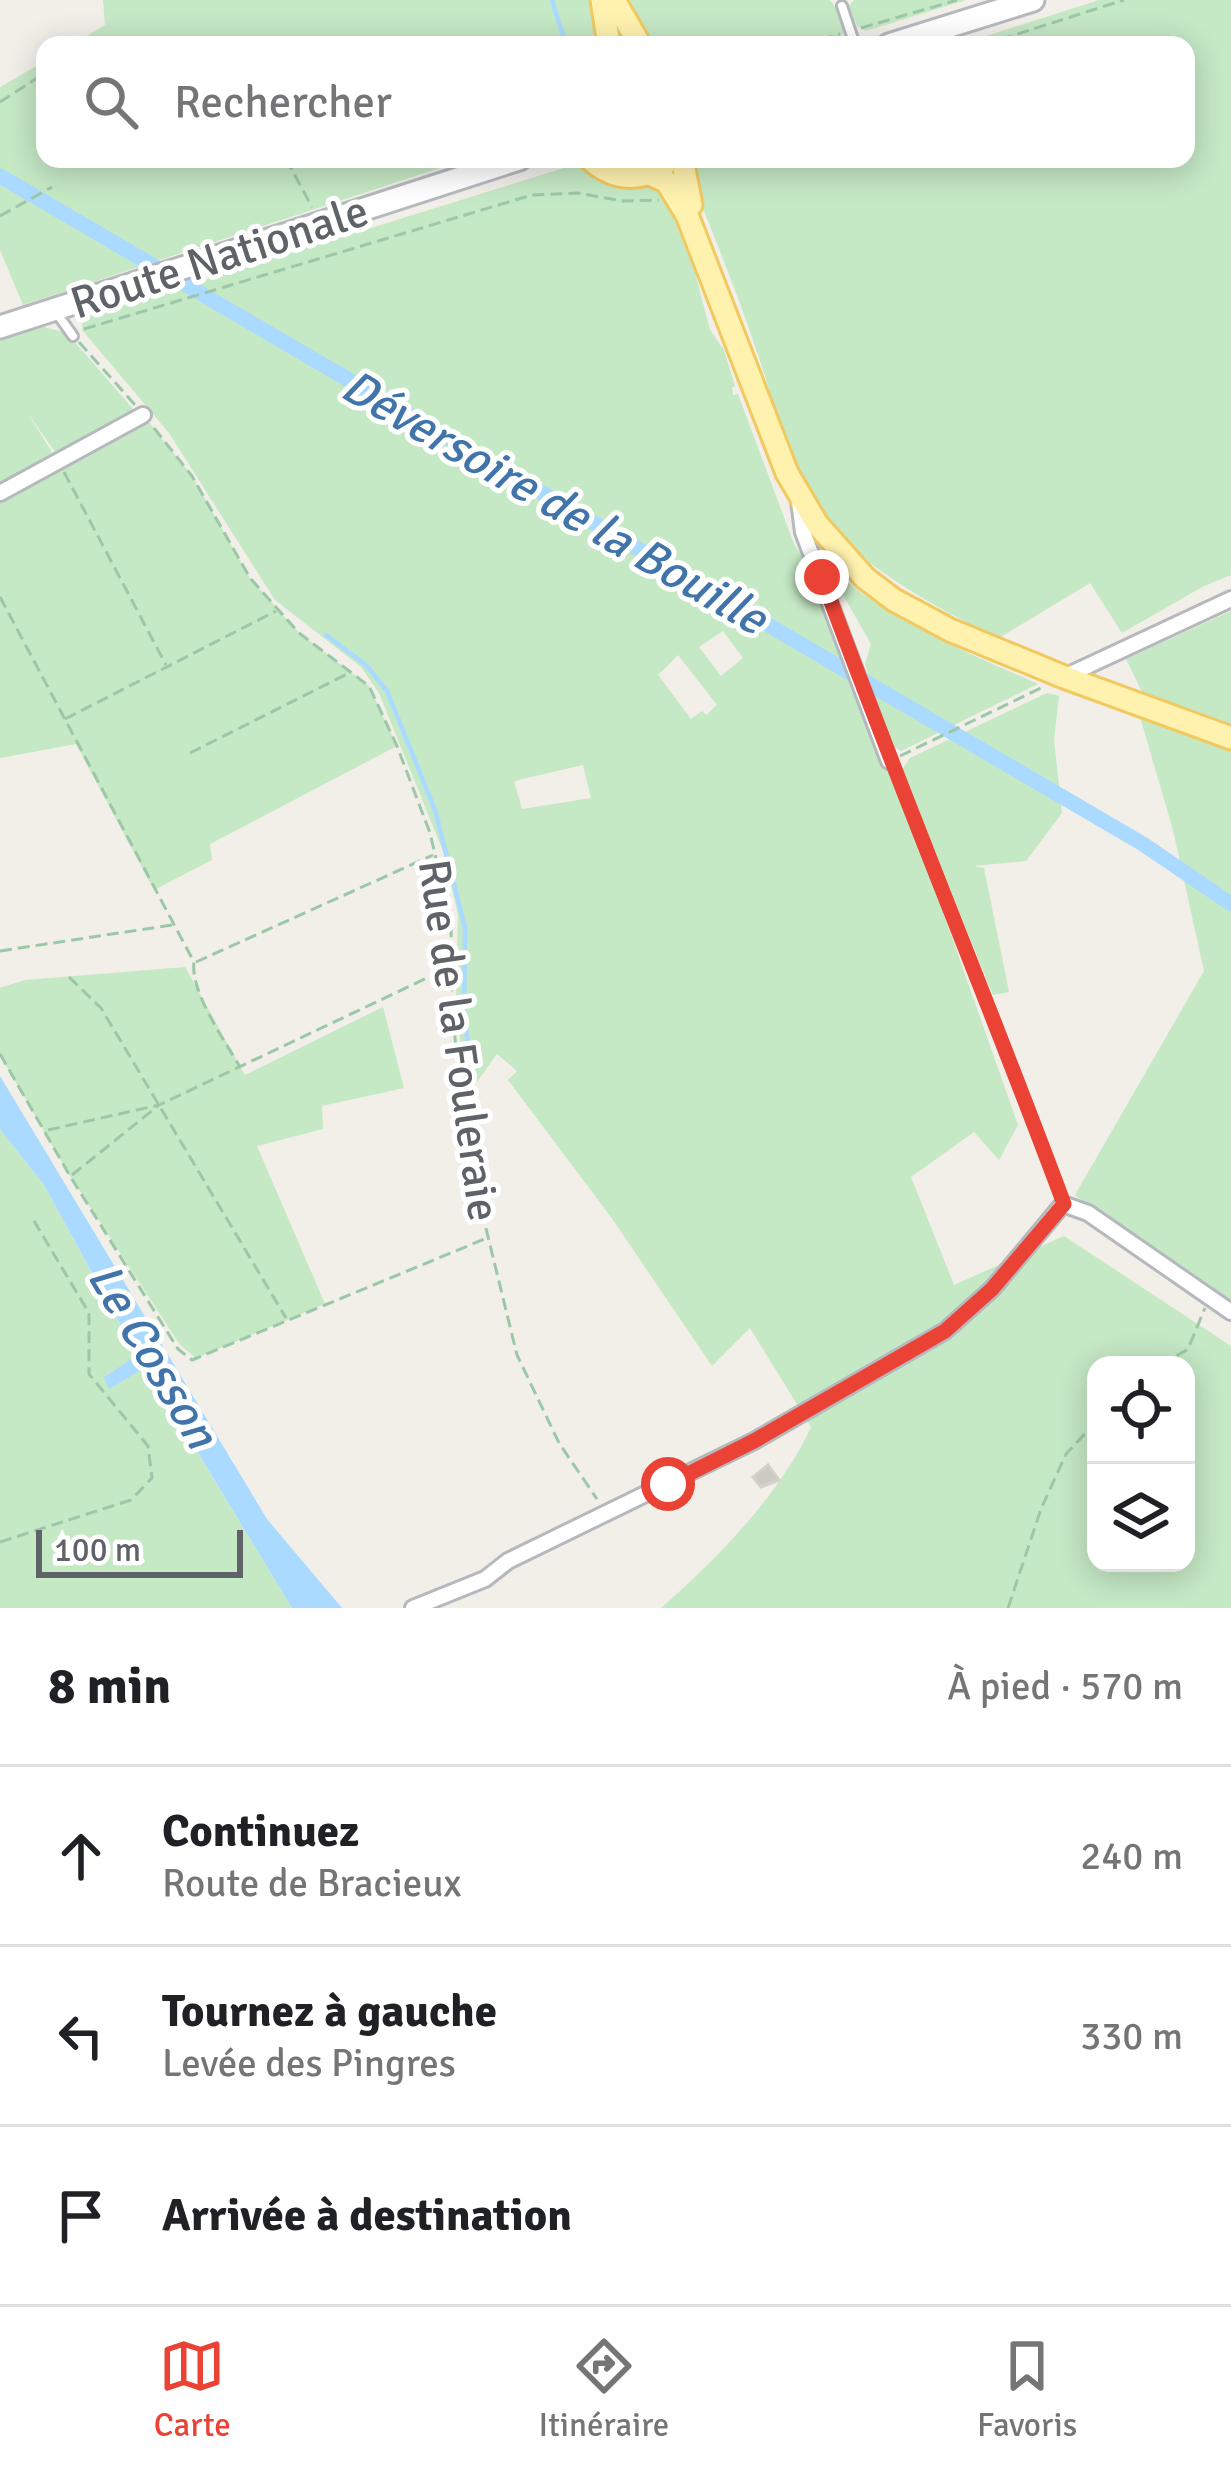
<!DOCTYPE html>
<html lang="fr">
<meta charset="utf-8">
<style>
body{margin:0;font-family:Signika,sans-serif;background:#f2f2f2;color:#202124}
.controls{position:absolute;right:36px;bottom:36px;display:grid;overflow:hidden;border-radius:24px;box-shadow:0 6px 30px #0003}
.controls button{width:108px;height:108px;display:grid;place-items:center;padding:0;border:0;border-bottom:3px solid #e0e0e0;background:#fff;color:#202124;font:60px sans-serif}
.scale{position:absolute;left:36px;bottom:30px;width:207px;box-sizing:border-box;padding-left:12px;border:6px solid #5f6368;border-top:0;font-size:33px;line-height:42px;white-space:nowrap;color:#5f6368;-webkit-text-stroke:9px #fff;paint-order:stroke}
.stop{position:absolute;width:36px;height:36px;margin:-27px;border:9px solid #ea4335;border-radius:50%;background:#fff}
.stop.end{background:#ea4335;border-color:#fff;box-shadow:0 3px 12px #0008}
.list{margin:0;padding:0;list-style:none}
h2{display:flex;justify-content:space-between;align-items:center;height:156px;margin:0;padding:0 48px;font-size:51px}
h2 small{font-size:39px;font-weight:400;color:#757577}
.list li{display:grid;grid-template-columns:78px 1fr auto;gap:36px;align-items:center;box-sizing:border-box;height:180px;padding:0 48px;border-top:3px solid #e0e0e0}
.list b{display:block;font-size:45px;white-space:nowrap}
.list p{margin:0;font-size:39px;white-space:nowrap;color:#757577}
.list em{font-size:39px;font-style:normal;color:#757577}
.icon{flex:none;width:66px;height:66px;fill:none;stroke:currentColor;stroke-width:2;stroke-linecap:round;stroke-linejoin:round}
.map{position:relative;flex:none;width:1231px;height:1608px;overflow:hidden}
.search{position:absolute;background:#fff;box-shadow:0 6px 30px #0003;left:36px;right:36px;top:36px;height:132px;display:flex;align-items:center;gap:30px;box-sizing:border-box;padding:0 42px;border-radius:24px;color:#757577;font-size:45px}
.sheet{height:696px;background:#fff}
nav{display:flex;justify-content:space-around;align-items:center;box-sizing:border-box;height:168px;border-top:3px solid #e0e0e0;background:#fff;font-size:33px;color:#757577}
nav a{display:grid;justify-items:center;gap:6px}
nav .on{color:#ea4335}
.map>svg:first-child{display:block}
</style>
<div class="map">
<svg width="1231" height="1608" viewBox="0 0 1231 1608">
<rect width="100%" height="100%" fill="#f1efe8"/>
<g fill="#c5e8c5" fill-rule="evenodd">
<path d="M103 0H593L601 45H72L105 25Z"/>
<path d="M627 0H829L835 6 844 31 840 40 825 45H651Z"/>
<path d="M854 0H966L866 31 857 26 849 6Z"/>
<path d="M1099 0H1231V575L1204 586 1122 633 1090 583 999 638C947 614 860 566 825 521 789 475 776 406 757 352 738 294 714 237 692 180V159H1186V45H958Z"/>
<path d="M45 61V159H467L23 305 0 250V87Z"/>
<path d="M580 166C604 184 624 187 652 187L666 199 694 269 710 330 724 350 735 386 732 388 733 395 738 394 794 544 811 571 828 569 825 563C887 621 962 650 1038 684L901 751 890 744 865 664 871 644 835 581 818 588 919 844 1018 1125 999 1160 974 1132 911 1177 954 1285 1064 1236 1231 1346V1608H661C718 1558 779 1496 811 1427L750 1328 712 1366 611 1217 508 1080 517 1071 497 1054 466 1097 456 998 458 914 443 851 379 693 361 667 275 600 169 433 82 330 83 320 88 316 567 167ZM723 631 743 658 721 676 699 647ZM678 655 717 705 706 715 702 711 691 719 658 675ZM583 765 591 798 522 809 514 781ZM1096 1365H1186V1563H1096Z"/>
<path d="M44 327 67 333 133 409V416L58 456 26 411 57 460 143 415 192 476 250 578 299 633 369 686 397 746 210 844 212 860 154 890 76 744 0 758V340Z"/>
<path d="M1231 611V725L1143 694 1126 659Z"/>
<path d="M1047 693 1059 696 1054 740 1062 813 1026 861 974 866 984 868 1009 992 993 995 902 770 910 758Z"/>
<path d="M1140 717 1231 750V1305L1075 1195 1204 971 1173 830Z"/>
<path d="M185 967 245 1075 383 1007 404 1088 322 1106 323 1129 257 1146 325 1304 196 1358 180 1345 70 1176 0 1055V988L25 980Z"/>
<path d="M0 1129 44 1185 137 1356 105 1376 110 1388 145 1366 292 1608H0Z"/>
</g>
<path fill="#aadaff" d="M0 1076 267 1519 342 1608H292L146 1367 109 1389 104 1377 137 1355 44 1185 0 1129Z"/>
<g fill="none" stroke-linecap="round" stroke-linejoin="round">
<g stroke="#aadaff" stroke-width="4.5">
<path d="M552 0 566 45"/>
<path d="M326 635 366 665 387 691 435 810 465 928 464 1015 474 1091"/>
</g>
<path stroke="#aadaff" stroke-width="15" d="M0 176 1143 844 1231 904"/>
</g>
<path fill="#cccac5" stroke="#d6d1c6" stroke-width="3" d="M768 1465 779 1480 761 1487 753 1477Z"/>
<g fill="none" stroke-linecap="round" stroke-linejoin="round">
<defs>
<g id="service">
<path d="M842 6 855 45"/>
<path d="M58 315 73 336"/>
</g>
<g id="minor">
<path d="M0 493 143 415"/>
<path d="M799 501 803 532 889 761"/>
<path d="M1064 677 1231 599"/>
<path d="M413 1608 485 1579 508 1561 754 1441 945 1331 992 1289 1063 1204 1088 1213 1231 1312"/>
</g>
<g id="secondary">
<path d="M889 45 1033 0"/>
<path d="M0 327 519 159"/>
</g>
<g id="primary">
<path d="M602 0 609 45"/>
<path d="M614 0 640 45"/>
<path d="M590 159C612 179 637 182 663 167"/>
<path d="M682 159 691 205"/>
<path d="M650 174 667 182 687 215 787 473 817 524 865 578 894 600 950 630 1064 677 1231 738"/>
</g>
</defs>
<use href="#service" stroke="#b5b8bc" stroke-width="14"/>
<use href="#minor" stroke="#b5b8bc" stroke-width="20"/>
<use href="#secondary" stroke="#b6babf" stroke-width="27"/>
<use href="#primary" stroke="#f2c960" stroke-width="27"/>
<g stroke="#9cc7a9" stroke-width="3" stroke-dasharray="12 6" stroke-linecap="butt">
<path d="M861 28 957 0"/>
<path d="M804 45 840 34"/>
<path d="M983 45 1124 0"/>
<path d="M0 102 45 73"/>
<path d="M286 159 312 207"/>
<path d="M0 216 52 187"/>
<path d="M84 329 532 195 577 193 623 201 659 200"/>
<path d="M79 342 136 406"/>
<path d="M154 428 192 476 250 578 299 633 369 686 397 746 430 833 451 923 452 1008 466 1147 517 1355 559 1443 597 1499"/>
<path d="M64 472 166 665"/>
<path d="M0 597 194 962C190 992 225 1041 240 1067"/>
<path d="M65 719 276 611"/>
<path d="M190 753 349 673"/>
<path d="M900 756 1043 687"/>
<path d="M895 776 984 989 1059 1191"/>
<path d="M0 951 172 925"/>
<path d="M196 962 433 855"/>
<path d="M69 977 101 1008 286 1318"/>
<path d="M0 1054 70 1176 178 1349 192 1360 487 1238"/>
<path d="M48 1130 159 1105 448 968"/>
<path d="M72 1175 158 1106"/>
<path d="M1161 1365 1188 1349 1205 1308"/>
<path d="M0 1542 131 1500 152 1478 148 1446 89 1374V1313L34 1221"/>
<path d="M1008 1608 1041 1509 1066 1454 1096 1422"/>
</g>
<use href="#service" stroke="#fff" stroke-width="8"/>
<use href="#minor" stroke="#fff" stroke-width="14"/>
<use href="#secondary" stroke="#fff" stroke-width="21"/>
<use href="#primary" stroke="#fff2af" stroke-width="21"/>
</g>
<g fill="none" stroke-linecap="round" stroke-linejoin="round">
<path stroke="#ea4335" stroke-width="15" d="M668 1484 754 1441 945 1331 992 1289 1064 1204C986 994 899 788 822 577"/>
</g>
<g text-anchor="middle" stroke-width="10" stroke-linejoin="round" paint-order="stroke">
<g font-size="45" fill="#5f6368" stroke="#fff">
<text transform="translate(219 256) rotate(-18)" y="16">Route Nationale</text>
<text transform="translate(460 1040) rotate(82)" y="16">Rue de la Fouleraie</text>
</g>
<g font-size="48" font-style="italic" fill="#4174aa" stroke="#fff">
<text transform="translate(555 501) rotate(30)" y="17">Déversoire de la Bouille</text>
<text transform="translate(154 1355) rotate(59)" y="17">Le Cosson</text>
</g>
</g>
</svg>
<div class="controls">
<button><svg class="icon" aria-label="locate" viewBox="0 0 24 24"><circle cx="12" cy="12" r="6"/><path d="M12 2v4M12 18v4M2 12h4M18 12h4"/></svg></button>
<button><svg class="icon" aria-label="layers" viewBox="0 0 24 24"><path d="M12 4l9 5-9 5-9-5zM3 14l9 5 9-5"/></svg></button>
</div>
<div class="scale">100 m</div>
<div class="stop" style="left:668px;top:1484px"></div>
<div class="stop end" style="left:822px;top:577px"></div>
<div class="search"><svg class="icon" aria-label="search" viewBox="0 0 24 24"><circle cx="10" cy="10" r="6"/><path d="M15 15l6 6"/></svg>Rechercher</div>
</div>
<section class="sheet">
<h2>8 min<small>À pied · 570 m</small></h2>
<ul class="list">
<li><svg class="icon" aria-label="ahead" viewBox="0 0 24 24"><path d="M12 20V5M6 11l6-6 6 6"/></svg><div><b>Continuez</b><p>Route de Bracieux</p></div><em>240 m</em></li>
<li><svg class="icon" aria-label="left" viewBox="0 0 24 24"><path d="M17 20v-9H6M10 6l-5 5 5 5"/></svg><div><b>Tournez à gauche</b><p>Levée des Pingres</p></div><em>330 m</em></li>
<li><svg class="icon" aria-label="arrive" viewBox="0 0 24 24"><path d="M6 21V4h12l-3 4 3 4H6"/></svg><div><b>Arrivée à destination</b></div></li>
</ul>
</section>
<nav>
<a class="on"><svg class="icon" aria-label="map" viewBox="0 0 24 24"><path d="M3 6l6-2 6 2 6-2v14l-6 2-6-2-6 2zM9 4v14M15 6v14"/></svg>Carte</a>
<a><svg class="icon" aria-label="directions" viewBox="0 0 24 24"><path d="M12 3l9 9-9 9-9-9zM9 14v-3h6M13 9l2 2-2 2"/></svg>Itinéraire</a>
<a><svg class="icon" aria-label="saved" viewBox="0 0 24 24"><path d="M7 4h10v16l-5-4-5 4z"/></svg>Favoris</a>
</nav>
